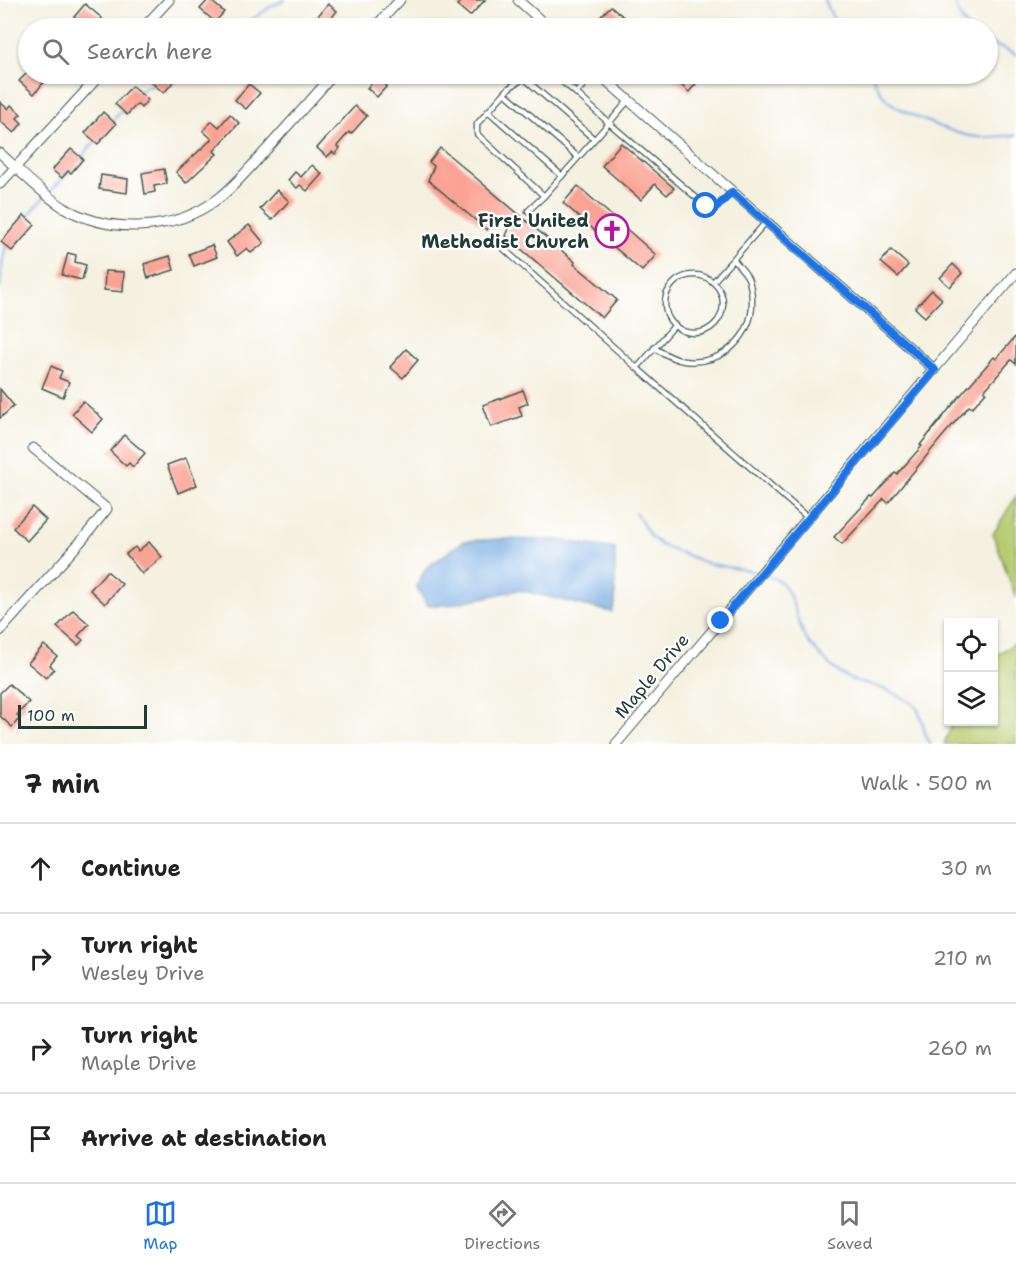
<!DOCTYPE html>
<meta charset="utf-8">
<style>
body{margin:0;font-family:"Shantell Sans",sans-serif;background:#f2f2f2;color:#222}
.controls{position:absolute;right:18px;bottom:18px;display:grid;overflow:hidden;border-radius:0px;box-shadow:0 2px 4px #0004}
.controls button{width:54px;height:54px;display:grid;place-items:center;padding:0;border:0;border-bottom:2px solid #e0e0e0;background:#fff;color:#222;font:30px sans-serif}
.scale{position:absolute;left:18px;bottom:15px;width:129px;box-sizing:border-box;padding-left:6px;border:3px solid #1f3d34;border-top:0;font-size:16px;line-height:21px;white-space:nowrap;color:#1f3d34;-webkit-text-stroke:4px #fff;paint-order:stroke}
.stop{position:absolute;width:18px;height:18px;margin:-14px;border:4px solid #1a73e8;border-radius:50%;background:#fff}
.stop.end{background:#1a73e8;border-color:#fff;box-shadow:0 2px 6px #0008}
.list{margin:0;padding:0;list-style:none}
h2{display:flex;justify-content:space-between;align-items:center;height:78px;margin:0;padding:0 24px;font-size:26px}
h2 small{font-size:20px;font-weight:400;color:#767676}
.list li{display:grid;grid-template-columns:39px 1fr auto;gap:18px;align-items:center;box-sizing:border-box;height:90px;padding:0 24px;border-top:2px solid #e0e0e0}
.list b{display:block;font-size:22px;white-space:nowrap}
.list p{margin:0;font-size:20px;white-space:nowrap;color:#767676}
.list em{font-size:20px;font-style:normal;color:#767676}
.icon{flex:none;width:33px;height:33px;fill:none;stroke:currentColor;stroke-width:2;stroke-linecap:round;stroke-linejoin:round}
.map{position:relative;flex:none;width:1016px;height:744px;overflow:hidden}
.search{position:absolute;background:#fff;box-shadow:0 2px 4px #0004;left:18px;right:18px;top:18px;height:66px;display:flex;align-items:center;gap:15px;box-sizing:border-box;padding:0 21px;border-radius:33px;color:#767676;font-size:22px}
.sheet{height:438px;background:#fff}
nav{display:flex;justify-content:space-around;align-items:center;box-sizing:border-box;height:84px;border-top:2px solid #e0e0e0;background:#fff;font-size:16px;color:#767676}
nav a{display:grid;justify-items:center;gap:3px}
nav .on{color:#1a73e8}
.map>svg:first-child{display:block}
</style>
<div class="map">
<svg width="1016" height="744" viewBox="0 0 1016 744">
<rect width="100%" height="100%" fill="#fff"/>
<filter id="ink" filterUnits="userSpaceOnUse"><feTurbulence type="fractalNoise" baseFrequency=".0167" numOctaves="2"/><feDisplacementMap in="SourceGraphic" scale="12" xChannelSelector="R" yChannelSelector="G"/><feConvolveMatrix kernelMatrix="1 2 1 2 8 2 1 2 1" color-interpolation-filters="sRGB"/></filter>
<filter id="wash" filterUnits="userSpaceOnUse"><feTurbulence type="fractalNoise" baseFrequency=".008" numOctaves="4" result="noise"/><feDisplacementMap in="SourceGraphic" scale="24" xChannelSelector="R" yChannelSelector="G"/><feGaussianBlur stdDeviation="1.35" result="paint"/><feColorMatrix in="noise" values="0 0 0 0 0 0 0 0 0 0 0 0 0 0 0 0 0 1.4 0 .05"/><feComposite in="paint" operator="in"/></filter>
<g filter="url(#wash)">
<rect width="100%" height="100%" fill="#f5f1e1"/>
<g fill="#b8cb6f" stroke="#6c8452" stroke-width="1.5">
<path d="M1016 496V598L993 534Z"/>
<path d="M1016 643V744H944L953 722H994V656Z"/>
</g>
<path fill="#73a9e1" stroke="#49738a" stroke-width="1.5" d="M500 539 558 540 615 549V604L612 612 519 590 448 605H427L416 586 426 568 464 541Z"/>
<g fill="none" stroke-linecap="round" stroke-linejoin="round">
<g stroke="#73a9e1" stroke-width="2">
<path d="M825 0 832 16 841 28"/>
<path d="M955 0 959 15 967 28"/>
<path d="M240 28 273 5 285 0"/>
<path d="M988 42 1016 54"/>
<path d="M871 74C876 83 880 94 888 101 903 113 960 137 979 137 991 138 1004 136 1016 135"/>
<path d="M137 94 145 87 155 84"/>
<path d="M111 123 123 109"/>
<path d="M80 159 95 141"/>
<path d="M49 192 70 171"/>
<path d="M25 219 45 196"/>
<path d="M0 287 2 265 6 245"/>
<path d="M635 512 651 537 661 545 709 564 758 572"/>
<path d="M763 574C769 577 779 579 783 584 796 600 796 626 809 643 823 659 836 674 855 681 860 683 865 683 869 684 881 688 906 697 915 706 925 717 921 733 931 744"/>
</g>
</g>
<g id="blocks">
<g fill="#faa293">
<path d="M208 0H210L224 12 215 22 200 9Z"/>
<path d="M462 0H485L470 16 457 5Z"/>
<path d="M85 4 102 18 93 28H87L74 17Z"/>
<path d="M328 4 337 11 326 25 317 17Z"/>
<path d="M611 6 627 20 619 28H615L601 16Z"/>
<path d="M26 74H51L34 94 19 81Z"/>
<path d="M141 74H180L164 93Z"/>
<path d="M668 74H704L689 92Z"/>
<path d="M377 77 387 86 377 97 367 88Z"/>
<path d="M249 84 260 93 246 109 235 100Z"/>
<path d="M132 86 148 100 141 108 137 104 127 115 115 104Z"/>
<path d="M0 102 8 109 11 105 21 114 17 118 22 123 14 133 0 121Z"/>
<path d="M355 106 367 116 351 134 349 132 337 146 340 148 335 154 332 152 327 157 317 148Z"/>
<path d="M103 112 116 124 98 144 85 133Z"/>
<path d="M230 114 239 123 214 151 217 154 186 183 176 172 212 139 203 131 212 121 219 127Z"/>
<path d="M621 143 674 188 667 195 655 184 641 200 602 166Z"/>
<path d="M440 148 443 150 575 262 574 264 617 300 602 318 506 236 510 226 505 221 497 218 487 230 428 180 434 166 429 162Z"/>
<path d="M71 149 83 159 71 173 68 171 62 178 52 170Z"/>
<path d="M312 165 322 174 307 191 300 185 297 188 288 180 295 172 301 177Z"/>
<path d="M164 169 167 184 154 186 155 192 145 194 142 173Z"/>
<path d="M101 175 128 179 127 193 99 189Z"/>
<path d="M578 186 656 255 642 271 563 203Z"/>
<path d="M277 190 289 201 272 220 260 209Z"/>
<path d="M24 215 35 225 12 251 1 242Z"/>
<path d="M249 225 264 243 251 253 247 248 237 256 227 242Z"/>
<path d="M212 245 217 257 194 266 189 254Z"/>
<path d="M891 250 908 265 898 277 881 262Z"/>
<path d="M68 253 76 255 75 262 86 265 82 280 62 275Z"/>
<path d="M170 256 174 270 148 278 144 264Z"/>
<path d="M953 264 962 273 950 287 940 278Z"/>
<path d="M105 271 124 272 123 292 104 290Z"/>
<path d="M932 290 942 299 925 317 915 308Z"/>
<path d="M1016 336V364L1011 360 984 391 986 392 972 408 969 406 942 437 888 503 884 499 842 544 834 537 871 497 873 498 895 473 897 474 922 446 920 445 959 397 994 357 996 359Z"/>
<path d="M406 349 418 360 403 378 390 367Z"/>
<path d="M51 366 62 371 59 378 69 382 63 397 42 388Z"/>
<path d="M0 389 14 406 0 418Z"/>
<path d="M523 390 528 403 519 407 522 416 491 427 483 405Z"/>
<path d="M83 401 103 419 92 432 72 414Z"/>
<path d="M124 435 145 453 133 467 129 463 126 466 110 451Z"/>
<path d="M186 458 197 485 178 493 167 465Z"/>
<path d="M32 507 46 520 27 541 13 528Z"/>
<path d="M149 542 162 557 142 574 126 554 135 547 138 551Z"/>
<path d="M107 571 122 584 105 604 90 590Z"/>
<path d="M73 610 89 624 78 636 83 640 78 645 57 627Z"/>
<path d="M44 645 57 656 50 665 54 669 46 678 28 663Z"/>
<path d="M9 684 29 702 17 715 20 718 12 727 0 716V693Z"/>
</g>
</g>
</g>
<g filter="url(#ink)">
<use href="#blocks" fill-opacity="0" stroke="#3f584e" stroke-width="1.5"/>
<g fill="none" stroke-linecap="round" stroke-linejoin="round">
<defs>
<g id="lane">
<path d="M530 74 509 88 477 124V134L544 196"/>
<path d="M553 74 576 93"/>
<path d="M594 74 576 93 609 123 628 101"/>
<path d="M524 78 594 139"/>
<path d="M505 93 578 157"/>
<path d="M488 111 562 176"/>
<path d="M528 211 544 196 609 123 706 206 716 208 732 192"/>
<path d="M495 241 637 368"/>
<circle cx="694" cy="304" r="29"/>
<path d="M713 282 766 222"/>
<path d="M675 325 637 368 808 518"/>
<path d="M654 348C663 353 674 360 684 361 721 366 753 338 752 301 752 294 751 286 748 278 745 272 738 265 734 260"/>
</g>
<g id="street">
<path d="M518 0 549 28"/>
<path d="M143 28 169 0"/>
<path d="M374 28 400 0"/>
<path d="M599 74 935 370"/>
<path d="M0 153C20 171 40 192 63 207 110 235 175 232 219 198 237 184 251 166 267 149 289 124 312 99 334 74"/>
<path d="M0 184 101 74"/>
<path d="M0 631 83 539 107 509 33 448"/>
<path d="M616 744 1016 273"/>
</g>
</defs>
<use href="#lane" stroke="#3f584e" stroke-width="7"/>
<use href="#street" stroke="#3f584e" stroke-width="11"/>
<use href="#lane" stroke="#fff" stroke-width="4.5"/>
<use href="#street" stroke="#fff" stroke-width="9"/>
</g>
</g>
<g fill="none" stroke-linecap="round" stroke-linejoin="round" filter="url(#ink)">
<path stroke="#1a73e8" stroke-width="8" d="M706 206 716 208 732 192 935 370 721 621"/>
</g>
<defs>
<symbol id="church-ring" viewBox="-11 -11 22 22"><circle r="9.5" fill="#fff" stroke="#b5179e" stroke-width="1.5"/><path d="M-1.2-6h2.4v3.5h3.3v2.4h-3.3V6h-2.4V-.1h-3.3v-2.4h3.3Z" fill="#b5179e"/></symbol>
</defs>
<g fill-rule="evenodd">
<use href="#church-ring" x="593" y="212" width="38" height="38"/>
</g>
<g text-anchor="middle" stroke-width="4.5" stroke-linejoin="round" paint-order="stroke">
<g font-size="18" font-weight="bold" fill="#1f3d34" stroke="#fff" text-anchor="end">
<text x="589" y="227">First United<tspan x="589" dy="21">Methodist Church</tspan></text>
</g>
<g font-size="18" fill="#1f3d34" stroke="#fff">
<text transform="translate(652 676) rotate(-50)" y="6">Maple Drive</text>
</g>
</g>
</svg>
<div class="controls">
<button><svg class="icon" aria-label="locate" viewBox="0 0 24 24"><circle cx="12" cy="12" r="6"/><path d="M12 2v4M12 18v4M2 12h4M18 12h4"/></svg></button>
<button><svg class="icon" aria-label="layers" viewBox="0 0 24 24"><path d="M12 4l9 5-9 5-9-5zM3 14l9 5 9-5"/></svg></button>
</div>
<div class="scale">100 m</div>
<div class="stop" style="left:706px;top:206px"></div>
<div class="stop end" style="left:721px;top:621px"></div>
<div class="search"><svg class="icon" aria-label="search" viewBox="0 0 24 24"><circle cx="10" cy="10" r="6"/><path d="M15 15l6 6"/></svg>Search here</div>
</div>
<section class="sheet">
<h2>7 min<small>Walk · 500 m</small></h2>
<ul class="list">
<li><svg class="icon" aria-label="ahead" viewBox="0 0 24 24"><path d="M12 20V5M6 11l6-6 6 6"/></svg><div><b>Continue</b></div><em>30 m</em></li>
<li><svg class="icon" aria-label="right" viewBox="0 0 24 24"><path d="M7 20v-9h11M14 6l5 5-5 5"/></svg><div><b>Turn right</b><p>Wesley Drive</p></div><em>210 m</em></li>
<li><svg class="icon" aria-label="right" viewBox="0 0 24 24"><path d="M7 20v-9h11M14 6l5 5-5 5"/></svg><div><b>Turn right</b><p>Maple Drive</p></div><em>260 m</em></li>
<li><svg class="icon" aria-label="arrive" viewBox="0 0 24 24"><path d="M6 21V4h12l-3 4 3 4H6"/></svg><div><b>Arrive at destination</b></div></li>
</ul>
</section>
<nav>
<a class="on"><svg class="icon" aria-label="map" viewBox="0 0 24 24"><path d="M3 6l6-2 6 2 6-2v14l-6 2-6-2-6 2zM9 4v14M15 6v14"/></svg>Map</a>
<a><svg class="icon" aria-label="directions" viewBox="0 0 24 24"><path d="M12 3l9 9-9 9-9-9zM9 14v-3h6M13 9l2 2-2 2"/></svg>Directions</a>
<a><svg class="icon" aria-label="saved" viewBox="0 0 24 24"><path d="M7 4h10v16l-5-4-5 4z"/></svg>Saved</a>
</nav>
